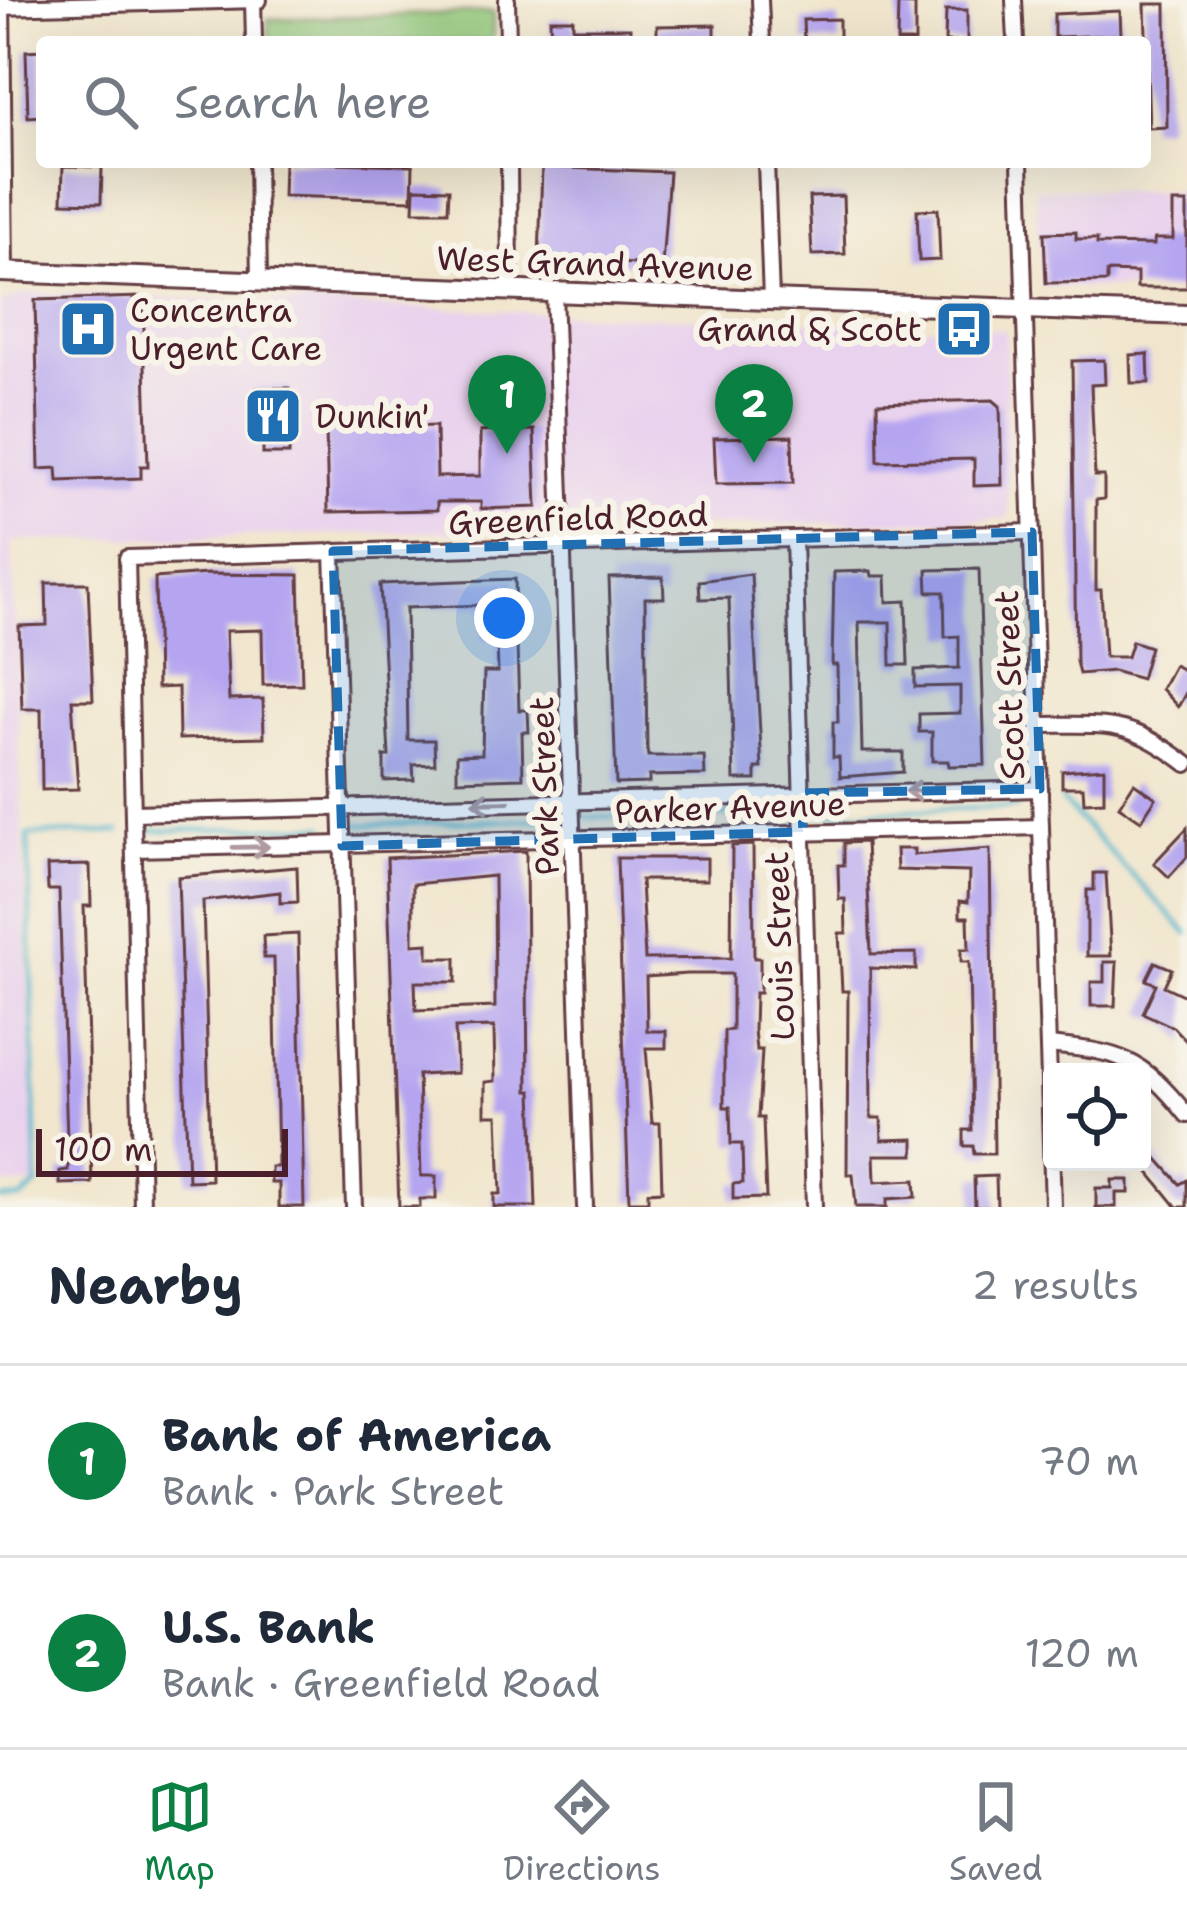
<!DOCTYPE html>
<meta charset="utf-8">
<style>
body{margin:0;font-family:"Shantell Sans",sans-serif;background:#f6f6f7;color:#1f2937}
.controls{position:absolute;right:36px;bottom:36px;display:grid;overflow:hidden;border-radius:12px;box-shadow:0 12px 48px #0002}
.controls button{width:108px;height:108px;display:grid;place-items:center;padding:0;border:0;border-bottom:3px solid #e0e1e3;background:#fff;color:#1f2937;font:60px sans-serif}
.scale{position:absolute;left:36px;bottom:30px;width:252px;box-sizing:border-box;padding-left:12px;border:6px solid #4a1f2b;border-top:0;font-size:33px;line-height:42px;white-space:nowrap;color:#4a1f2b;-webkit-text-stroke:9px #f7f3e8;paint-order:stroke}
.you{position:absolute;left:504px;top:618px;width:42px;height:42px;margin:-30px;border:9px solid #fff;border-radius:50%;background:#1a73e8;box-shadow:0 0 0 18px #1a73e833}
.badge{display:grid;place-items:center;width:78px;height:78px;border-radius:50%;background:#0b8043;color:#fff;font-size:39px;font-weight:700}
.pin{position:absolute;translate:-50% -99px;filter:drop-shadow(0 3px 6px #0008)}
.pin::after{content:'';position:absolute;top:63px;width:42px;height:36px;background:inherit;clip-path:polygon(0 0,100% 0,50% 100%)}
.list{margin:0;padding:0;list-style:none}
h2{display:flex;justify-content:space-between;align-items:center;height:156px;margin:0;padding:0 48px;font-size:51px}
h2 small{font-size:39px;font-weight:400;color:#747a83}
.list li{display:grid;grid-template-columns:78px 1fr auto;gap:36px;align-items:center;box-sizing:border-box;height:192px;padding:0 48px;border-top:3px solid #e0e1e3}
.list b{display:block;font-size:45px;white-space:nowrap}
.list p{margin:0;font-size:39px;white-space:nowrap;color:#747a83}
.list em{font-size:39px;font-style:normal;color:#747a83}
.icon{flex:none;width:66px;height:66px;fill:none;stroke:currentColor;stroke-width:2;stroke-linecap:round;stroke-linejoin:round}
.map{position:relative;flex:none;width:1187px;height:1207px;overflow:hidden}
.search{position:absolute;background:#fff;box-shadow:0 12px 48px #0002;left:36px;right:36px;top:36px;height:132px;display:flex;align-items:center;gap:30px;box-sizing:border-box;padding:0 42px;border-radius:12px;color:#747a83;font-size:45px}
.sheet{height:540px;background:#fff}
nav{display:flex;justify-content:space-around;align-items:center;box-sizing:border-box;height:168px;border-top:3px solid #e0e1e3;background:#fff;font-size:33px;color:#747a83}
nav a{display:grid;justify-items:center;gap:6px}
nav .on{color:#0b8043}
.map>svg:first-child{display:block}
</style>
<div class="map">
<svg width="1187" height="1207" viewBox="0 0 1187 1207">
<rect width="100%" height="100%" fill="#f7f3e8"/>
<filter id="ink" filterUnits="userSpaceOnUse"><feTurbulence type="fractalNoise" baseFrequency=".00833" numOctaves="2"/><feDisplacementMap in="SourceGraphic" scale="24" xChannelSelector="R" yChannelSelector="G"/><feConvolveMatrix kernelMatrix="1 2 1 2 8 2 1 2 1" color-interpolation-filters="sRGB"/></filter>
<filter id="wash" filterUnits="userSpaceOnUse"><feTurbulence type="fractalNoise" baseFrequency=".004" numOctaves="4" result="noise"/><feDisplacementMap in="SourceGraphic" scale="48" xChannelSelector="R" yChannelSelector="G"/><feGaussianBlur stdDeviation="2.7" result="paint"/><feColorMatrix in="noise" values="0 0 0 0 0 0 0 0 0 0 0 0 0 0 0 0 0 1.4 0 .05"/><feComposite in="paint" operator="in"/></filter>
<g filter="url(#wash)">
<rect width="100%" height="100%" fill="#f1e6cd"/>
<g fill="#e9d2ed">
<path d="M1035 188 1187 191V291L1042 286Z"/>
<path d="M28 293 1006 330 1008 519 12 541 35 1184 0 1185V303Z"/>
</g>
<path fill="#91c77a" stroke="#6e7352" stroke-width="3" d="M493 12V42H269L268 19Z"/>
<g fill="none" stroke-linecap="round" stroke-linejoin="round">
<g stroke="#50b6cf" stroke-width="4.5">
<path d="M1061 800 1187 933"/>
<path d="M817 814 1017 807"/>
<path d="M583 817 784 814"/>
<path d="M356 825 553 819"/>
<path d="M147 831 325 826"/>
<path d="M0 1199H21L37 1185 28 835 119 832"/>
</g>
</g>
<g id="blocks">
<g fill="#b5a5f0" fill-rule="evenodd">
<path d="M898 4 915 5V42H897Z"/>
<path d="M1145 4H1166L1167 127 1149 128Z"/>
<path d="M946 10H967V42H945Z"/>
<path d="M1120 11 1121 35 1054 37V14Z"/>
<path d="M550 19H573V28H630V42H551Z"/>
<path d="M839 19V42H804L803 20Z"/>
<path d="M715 25V42H657V26Z"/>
<path d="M42 50V116L28 117 26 51Z"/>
<path d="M284 162 413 165 412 200 283 196Z"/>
<path d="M63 166 102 167 101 203 62 202Z"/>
<path d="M542 167 669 172 662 265 539 260Z"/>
<path d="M415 188 449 189 448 211H414Z"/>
<path d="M843 196 845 254 812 255 809 197Z"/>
<path d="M1173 203H1187V288H1137V273L1107 272V282L1046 283 1044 233 1076 232V239H1097V244L1154 245V239H1173Z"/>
<path d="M938 209 940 260 919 261 917 210Z"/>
<path d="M143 297 148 466H141V478L58 481 57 468 39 469 35 300Z"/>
<path d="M1148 354 1149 383H1131L1130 355Z"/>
<path d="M1104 360 1105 384 1091 385 1095 476H1104V499L1096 500V590H1101L1105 657H1127L1132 641 1150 647 1141 679 1113 671 1079 674 1076 661 1072 361Z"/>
<path d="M257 388H289V454H263V443H257Z"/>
<path d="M521 397 522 430H534L537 507 481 509V502H437V510L328 512 326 429 436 426 437 477 480 476V432L492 431 490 399Z"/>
<path d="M993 400 1000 406 1002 485 974 486V459L878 461 877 403Z"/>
<path d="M792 436 793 483 716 484 714 438Z"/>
<path d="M979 569 985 765 949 766 948 761H932V732H919V714L960 713V686L915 687V670L959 668V636L945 637 944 592H928L927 570Z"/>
<path d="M871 571 872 576H886L887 602 906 601 908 665H891L890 622H859L862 752H903V772L840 777 839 757H833V722H838L837 665H832L834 572Z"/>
<path d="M207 574 299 575 302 684 263 685 262 630 226 631 229 700 263 699 264 737 179 739 178 687 157 688 155 578Z"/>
<path d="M751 574 762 768H756V780H734L729 598 700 599 699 581Z"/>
<path d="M663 577 664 598H645L647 750 648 756H704L705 775 649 776V783L616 784 609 578Z"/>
<path d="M515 579 519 710H528L529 732H522L523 778 457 780V755L482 754 484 672H498L497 639H483L482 605 406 608 408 740H434L435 764 413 765 414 780 384 781V756H389L380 584Z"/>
<path d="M46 583H88L93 700H72L78 789 42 790 41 709H22L19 626 47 625Z"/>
<path d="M1174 665 1187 672V691L1178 707 1161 689Z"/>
<path d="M1104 768V801L1084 802 1083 787H1062V771Z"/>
<path d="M1134 783 1156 798 1141 821 1119 806Z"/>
<path d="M1187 828V857L1169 877 1154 863Z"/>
<path d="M866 842 871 954 916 953V970L870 968 871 1118H881L882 1140 914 1139V1155H874L875 1182 915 1180 916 1197 887 1199V1207H856L853 1174H847L848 991H842L839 933H846L845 899H839L838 865H844V843Z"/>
<path d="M753 845 754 958H760V993H755L754 1030 756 1050H762L758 1118H763L766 1198 733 1199V1184L743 1183 742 1144H731L730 1107H724V1031L732 1030V974H687L646 977 647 1031H666V1048H646L652 1123H660L662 1191 648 1192V1201H629L617 858H707V880H641L645 959 731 958 732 846Z"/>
<path d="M896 849H914V855L990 849 994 1154H974L973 1146H964V1130H972L969 962H961V949H969L968 917H960V901L968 902 969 872 897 870Z"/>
<path d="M526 851 528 1091H532L536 1207H494V1194H501L498 1115H485V1082L495 1081 494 1027 455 1028 457 1073 418 1075 421 1176H436V1199H420V1207H399L387 858ZM494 876 495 1007 416 1010 415 982H456V958H428V943L413 944V884Z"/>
<path d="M90 865 91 906H84L92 1183 60 1184V1171L68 1170 59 890H48L47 866Z"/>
<path d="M297 867 298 902 280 903V892L203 901 211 1180 188 1181 178 877Z"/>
<path d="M1094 873H1106L1111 956H1087V890H1094Z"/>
<path d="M298 934 304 1207H279V1183H271V1167H278L274 958H264L263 936Z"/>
<path d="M1104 962H1117L1115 1006H1091V982H1104Z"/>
<path d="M1155 962 1172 969 1164 986 1187 997V1042L1173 1027 1143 1013 1156 984 1146 980Z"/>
<path d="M1142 1141 1180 1184 1187 1180V1207H1177L1142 1164Z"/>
<path d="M996 1176 997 1207H975L974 1177Z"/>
<path d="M1112 1180H1129V1193H1116V1207H1096V1188H1112Z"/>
</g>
</g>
</g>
<g filter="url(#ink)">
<use href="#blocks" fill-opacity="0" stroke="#633d43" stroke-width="3"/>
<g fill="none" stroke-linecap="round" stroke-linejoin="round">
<defs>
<g id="minor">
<path d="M2 0 5 272"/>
<path d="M253 0 254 42"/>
<path d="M507 0 508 42"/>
<path d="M760 0 762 42"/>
<path d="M1014 0 1016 42"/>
<path d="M0 7 259 0"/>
<path d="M257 162 259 279"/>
<path d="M509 162 510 289"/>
<path d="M766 162 771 300"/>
<path d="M1020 162 1053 1207"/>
<path d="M554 291 585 1207"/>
<path d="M794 539 814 1207"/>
<path d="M333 551 354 1207"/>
<path d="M1038 725C1109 725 1128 719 1187 764"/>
<path d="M133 813 1040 789"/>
<path d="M134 849 1041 827"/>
<path d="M1048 1045C1121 1052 1140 1057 1187 1115"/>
<path d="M142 1207 127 558 1032 532"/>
</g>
<path id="secondary" d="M0 272 1187 315"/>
</defs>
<use href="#minor" stroke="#633d43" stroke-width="20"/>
<use href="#secondary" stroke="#633d43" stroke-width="24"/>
<use href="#minor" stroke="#fff" stroke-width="14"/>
<use href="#secondary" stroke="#fff" stroke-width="18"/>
</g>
<defs><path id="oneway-shaft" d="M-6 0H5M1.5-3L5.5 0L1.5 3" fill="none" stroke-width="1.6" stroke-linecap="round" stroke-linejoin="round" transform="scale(3)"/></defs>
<g stroke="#ae9aa0">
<use href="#oneway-shaft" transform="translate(923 791) rotate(179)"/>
<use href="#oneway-shaft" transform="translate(491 802) rotate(179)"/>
<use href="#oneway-shaft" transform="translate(251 847) rotate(-1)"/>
</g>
</g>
<path fill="#1f6fb2" fill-opacity="0.2" stroke="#1f6fb2" stroke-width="9" stroke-dasharray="24 15" stroke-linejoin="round" d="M1032 532 1040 789 801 793 803 832 342 846 333 551Z"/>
<defs>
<symbol id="hospital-square" viewBox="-11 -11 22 22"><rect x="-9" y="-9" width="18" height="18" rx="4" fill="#1f6fb2" stroke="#f7f3e8"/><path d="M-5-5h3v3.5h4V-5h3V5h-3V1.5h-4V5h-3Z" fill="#fff"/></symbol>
<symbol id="bus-square" viewBox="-11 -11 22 22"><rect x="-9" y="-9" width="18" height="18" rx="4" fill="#1f6fb2" stroke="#f7f3e8"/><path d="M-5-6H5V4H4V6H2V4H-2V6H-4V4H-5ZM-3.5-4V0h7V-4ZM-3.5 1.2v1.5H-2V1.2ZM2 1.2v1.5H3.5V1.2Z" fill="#fff"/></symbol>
<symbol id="restaurant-square" viewBox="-11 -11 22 22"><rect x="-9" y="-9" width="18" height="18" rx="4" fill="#1f6fb2" stroke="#f7f3e8"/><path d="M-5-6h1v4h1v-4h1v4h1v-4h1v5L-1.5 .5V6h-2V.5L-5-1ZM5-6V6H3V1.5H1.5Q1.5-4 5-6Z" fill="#fff"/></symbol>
</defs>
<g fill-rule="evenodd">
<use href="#hospital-square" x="55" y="296" width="66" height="66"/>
<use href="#bus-square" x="931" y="296" width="66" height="66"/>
<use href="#restaurant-square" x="240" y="383" width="66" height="66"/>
</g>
<g text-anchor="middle" stroke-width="12" stroke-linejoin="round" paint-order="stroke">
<g font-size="33" fill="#4a1f2b" stroke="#f7f3e8">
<text transform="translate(595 263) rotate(2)" y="12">West Grand Avenue</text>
<text transform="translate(578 518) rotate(-2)" y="12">Greenfield Road</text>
<text transform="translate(1009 685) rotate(-92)" y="12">Scott Street</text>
<text transform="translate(544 786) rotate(-92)" y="12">Park Street</text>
<text transform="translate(730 807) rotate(-2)" y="12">Parker Avenue</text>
<text transform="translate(779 946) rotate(-92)" y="12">Louis Street</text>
</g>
<g font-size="33" fill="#4a1f2b" stroke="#f7f3e8" text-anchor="start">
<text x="130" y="322">Concentra<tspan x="130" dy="38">Urgent Care</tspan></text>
<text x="922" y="341" text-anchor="end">Grand &amp; Scott</text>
<text x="315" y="428">Dunkin'</text>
</g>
</g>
</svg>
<div class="controls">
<button><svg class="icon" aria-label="locate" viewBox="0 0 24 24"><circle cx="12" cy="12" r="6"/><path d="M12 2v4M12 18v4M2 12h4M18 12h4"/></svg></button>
</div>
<div class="scale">100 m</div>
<div class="you"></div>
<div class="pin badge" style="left:507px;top:454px">1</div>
<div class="pin badge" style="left:754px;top:463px">2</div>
<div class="search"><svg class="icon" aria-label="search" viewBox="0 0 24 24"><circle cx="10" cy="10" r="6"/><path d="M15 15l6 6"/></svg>Search here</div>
</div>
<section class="sheet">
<h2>Nearby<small>2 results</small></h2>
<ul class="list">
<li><span class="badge">1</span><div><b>Bank of America</b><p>Bank · Park Street</p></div><em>70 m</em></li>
<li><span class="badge">2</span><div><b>U.S. Bank</b><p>Bank · Greenfield Road</p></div><em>120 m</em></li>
</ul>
</section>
<nav>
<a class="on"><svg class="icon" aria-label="map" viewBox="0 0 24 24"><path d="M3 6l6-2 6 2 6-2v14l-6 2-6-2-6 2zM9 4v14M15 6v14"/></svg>Map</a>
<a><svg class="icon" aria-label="directions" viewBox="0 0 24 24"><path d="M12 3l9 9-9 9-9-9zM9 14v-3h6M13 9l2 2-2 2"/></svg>Directions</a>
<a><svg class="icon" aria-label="saved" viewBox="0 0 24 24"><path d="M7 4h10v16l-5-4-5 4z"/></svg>Saved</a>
</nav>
